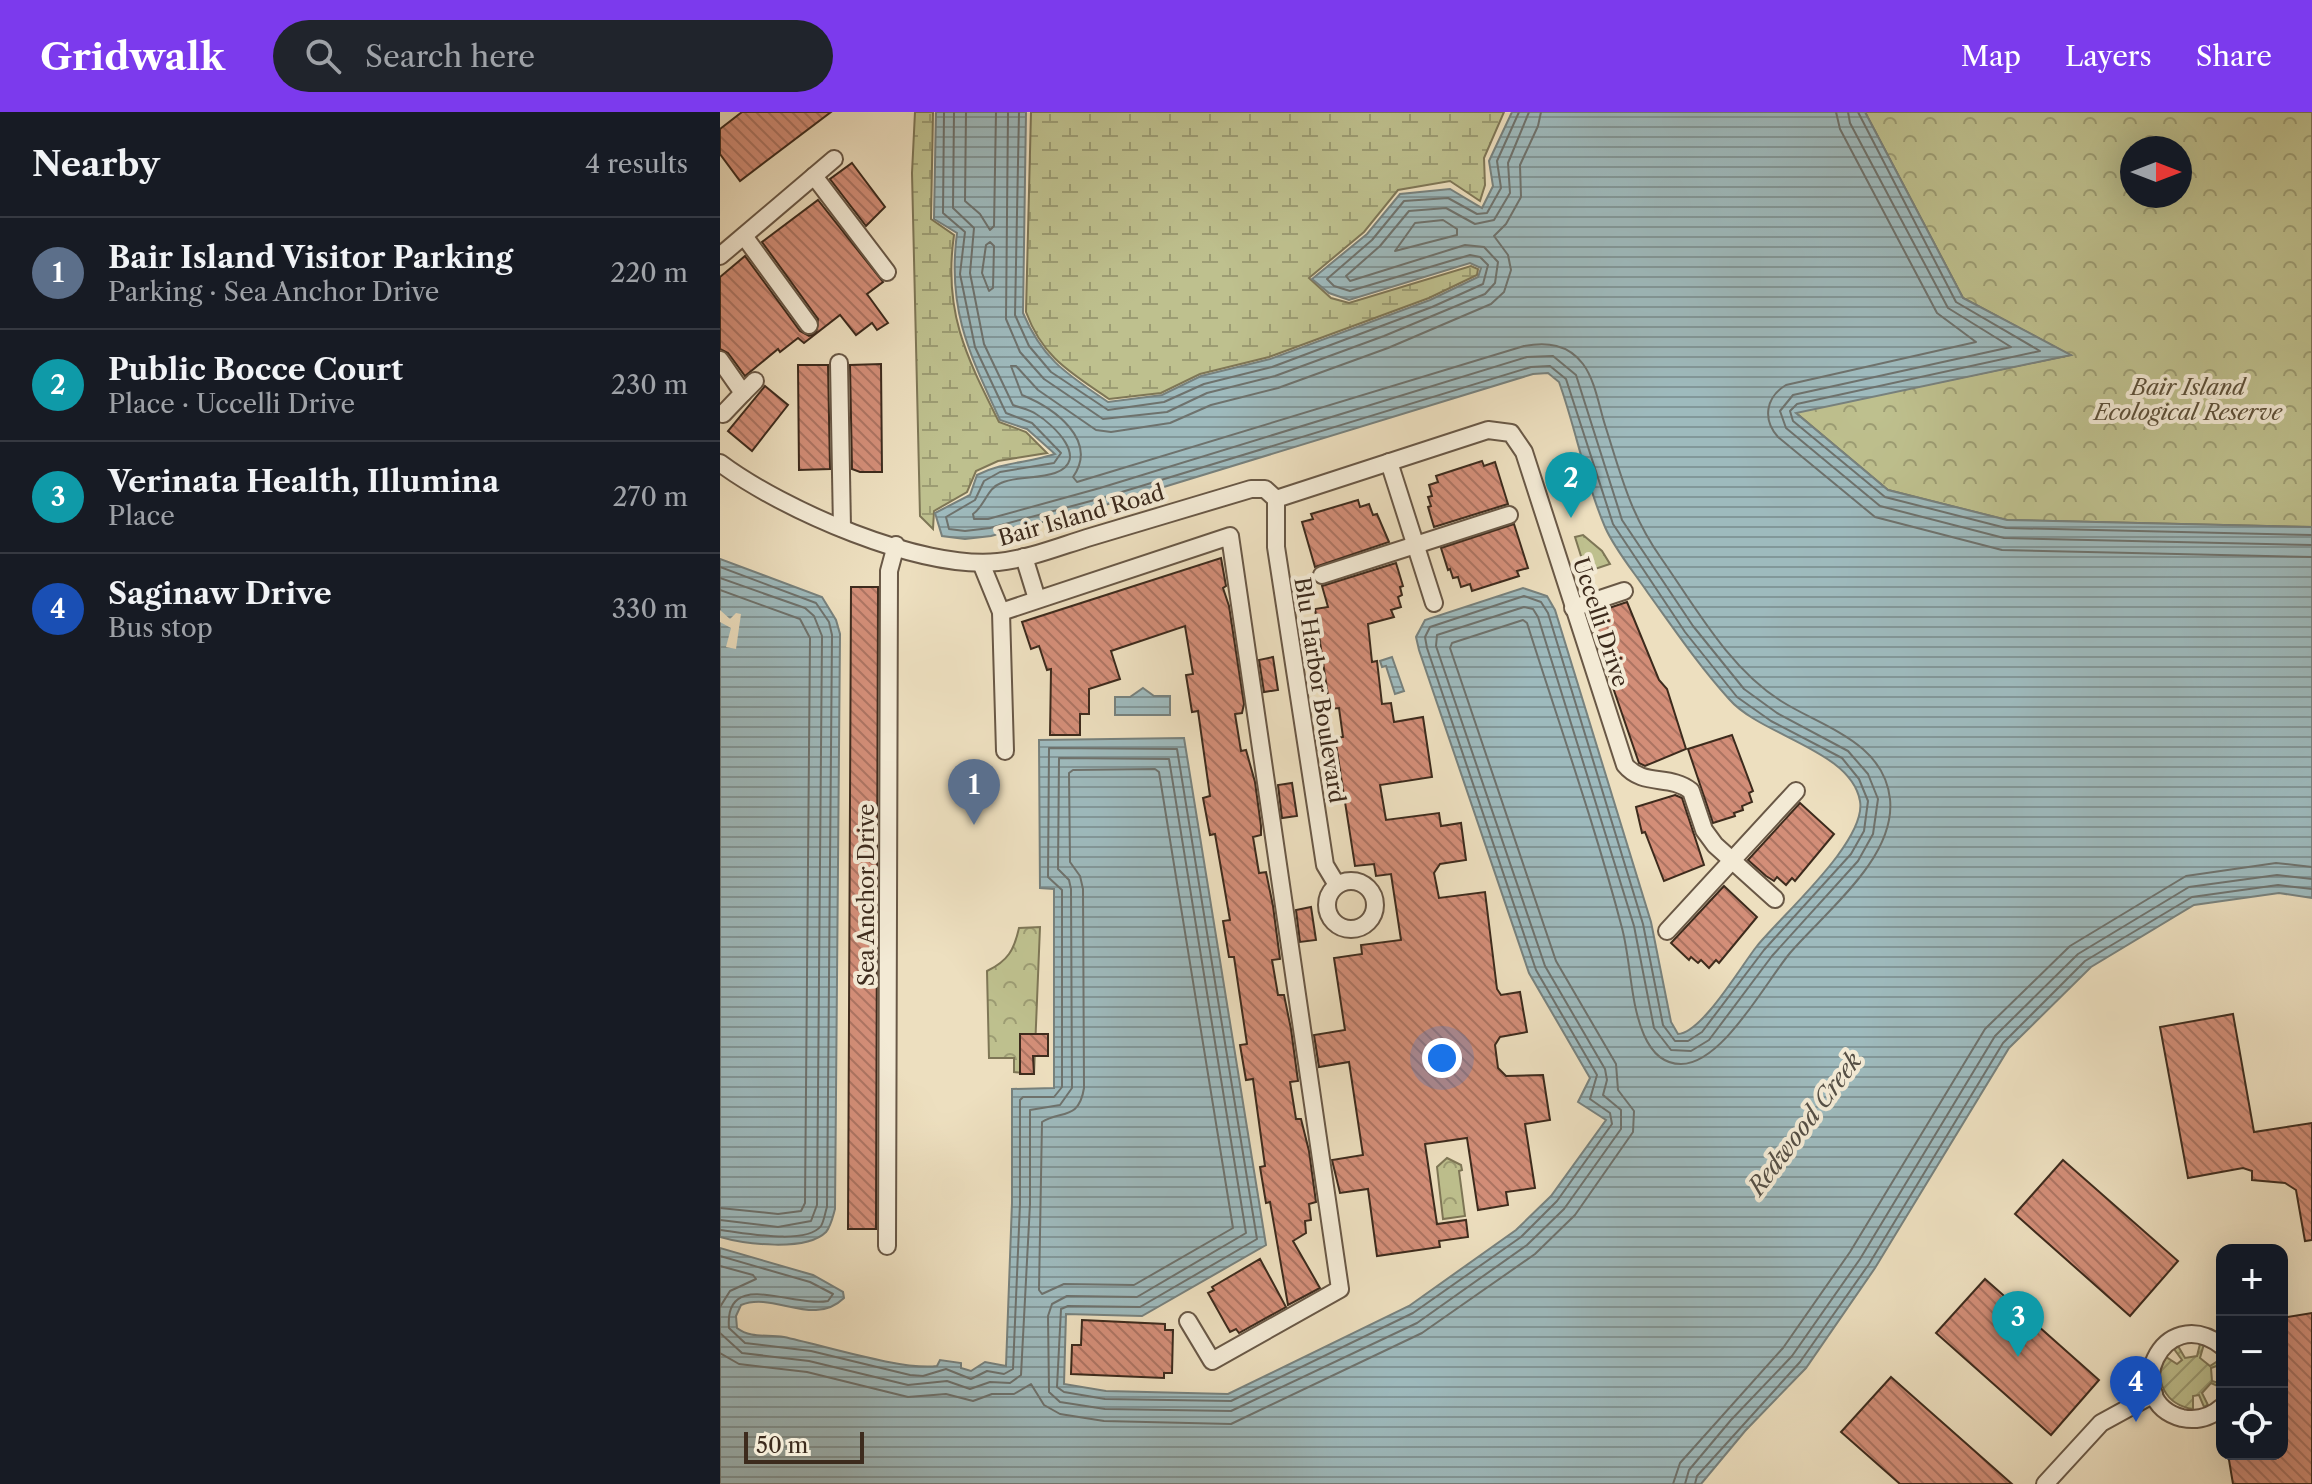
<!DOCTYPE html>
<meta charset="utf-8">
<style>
body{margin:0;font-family:"Libre Caslon Text",serif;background:#20242c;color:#f1f3f6}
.controls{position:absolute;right:24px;bottom:24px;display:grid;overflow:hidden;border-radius:16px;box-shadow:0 8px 32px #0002}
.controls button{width:72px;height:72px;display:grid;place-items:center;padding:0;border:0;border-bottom:2px solid #363941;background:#171b24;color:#f1f3f6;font:40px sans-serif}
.compass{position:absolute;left:1400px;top:24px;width:72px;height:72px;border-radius:50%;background:#171b24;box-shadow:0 8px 32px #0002;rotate:90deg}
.scale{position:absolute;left:24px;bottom:20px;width:120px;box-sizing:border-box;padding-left:8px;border:4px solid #3d2b1d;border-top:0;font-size:22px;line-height:28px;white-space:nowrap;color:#3d2b1d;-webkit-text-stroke:6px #f3ead5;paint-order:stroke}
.you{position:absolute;left:722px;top:946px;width:28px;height:28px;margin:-20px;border:6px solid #fff;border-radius:50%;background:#1a73e8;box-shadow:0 0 0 12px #1a73e833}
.badge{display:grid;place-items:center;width:52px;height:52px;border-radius:50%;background:#7c3aed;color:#fff;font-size:26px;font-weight:700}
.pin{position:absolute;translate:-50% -66px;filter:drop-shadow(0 2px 4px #0008)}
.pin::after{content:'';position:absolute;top:42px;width:28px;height:24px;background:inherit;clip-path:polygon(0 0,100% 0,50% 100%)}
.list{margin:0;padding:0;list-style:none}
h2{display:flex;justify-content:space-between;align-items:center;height:104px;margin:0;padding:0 32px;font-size:34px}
h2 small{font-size:26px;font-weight:400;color:#9ea1a6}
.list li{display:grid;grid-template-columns:52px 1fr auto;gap:24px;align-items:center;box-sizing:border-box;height:112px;padding:0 32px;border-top:2px solid #363941}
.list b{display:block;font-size:30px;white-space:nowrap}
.list p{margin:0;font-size:26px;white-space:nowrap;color:#9ea1a6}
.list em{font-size:26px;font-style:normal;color:#9ea1a6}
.icon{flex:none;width:44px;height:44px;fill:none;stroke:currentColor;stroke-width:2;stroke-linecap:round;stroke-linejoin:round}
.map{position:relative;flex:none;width:1592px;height:1372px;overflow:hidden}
header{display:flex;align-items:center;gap:48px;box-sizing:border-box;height:112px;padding:0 40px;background:#7c3aed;color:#fff}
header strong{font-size:38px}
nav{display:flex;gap:44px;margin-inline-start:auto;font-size:28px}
.search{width:560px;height:72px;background:#20242c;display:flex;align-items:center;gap:20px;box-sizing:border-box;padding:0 28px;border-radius:44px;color:#9ea1a6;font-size:30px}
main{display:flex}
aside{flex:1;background:#171b24}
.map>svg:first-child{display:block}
</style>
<header>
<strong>Gridwalk</strong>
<div class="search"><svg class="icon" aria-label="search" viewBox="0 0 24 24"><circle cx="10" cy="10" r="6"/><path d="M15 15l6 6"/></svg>Search here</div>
<nav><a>Map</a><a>Layers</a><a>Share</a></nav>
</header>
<main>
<aside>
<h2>Nearby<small>4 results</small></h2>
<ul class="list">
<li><span class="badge" style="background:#5c6f8a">1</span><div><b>Bair Island Visitor Parking</b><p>Parking · Sea Anchor Drive</p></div><em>220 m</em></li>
<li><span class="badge" style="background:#0f9aa8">2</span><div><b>Public Bocce Court</b><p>Place · Uccelli Drive</p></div><em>230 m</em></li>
<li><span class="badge" style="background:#0f9aa8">3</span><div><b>Verinata Health, Illumina</b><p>Place</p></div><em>270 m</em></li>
<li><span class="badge" style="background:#1a4fb4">4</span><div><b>Saginaw Drive</b><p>Bus stop</p></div><em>330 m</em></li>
</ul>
</aside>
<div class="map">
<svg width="1592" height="1372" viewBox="0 0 1592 1372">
<defs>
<pattern id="wetland-marsh" width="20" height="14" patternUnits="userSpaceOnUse" patternTransform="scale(2)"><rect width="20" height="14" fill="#bec08e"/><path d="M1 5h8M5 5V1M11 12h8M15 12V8" fill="none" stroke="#9c9c73"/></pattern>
<pattern id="park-crowns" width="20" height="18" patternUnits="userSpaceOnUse" patternTransform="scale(2)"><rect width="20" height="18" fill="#bec08e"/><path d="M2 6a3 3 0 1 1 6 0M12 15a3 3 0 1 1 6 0" fill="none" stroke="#9c9c73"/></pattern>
<pattern id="garden-furrows" width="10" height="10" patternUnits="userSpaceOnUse" patternTransform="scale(2)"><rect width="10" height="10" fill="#bec08e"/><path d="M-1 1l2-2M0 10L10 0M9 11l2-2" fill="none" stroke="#9c9c73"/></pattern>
<pattern id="water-rules" width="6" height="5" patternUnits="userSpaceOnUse" patternTransform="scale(2)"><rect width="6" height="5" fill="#9ebabd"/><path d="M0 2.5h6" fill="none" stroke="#829799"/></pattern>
<pattern id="building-back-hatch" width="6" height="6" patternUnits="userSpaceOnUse" patternTransform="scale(2)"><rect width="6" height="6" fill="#d38e78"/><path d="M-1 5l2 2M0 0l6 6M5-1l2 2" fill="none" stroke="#ac7462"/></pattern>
</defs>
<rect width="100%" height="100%" fill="#eddfbf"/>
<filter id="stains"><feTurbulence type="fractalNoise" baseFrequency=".0025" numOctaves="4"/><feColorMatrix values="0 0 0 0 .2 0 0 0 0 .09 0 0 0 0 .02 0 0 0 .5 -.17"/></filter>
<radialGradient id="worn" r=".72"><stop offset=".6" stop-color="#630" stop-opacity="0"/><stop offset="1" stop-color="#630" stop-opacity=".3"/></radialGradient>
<g fill="url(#wetland-marsh)" stroke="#7e7656" stroke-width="2">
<path d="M195 0H213L211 107 234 123C223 199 246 244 279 310L306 320 327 341 278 349 256 359 247 380 214 399 213 417 200 404 192 61Z"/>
<path d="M311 0H784L764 46 765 73 760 89 730 69 678 78 644 120 589 166 611 186 629 191 751 154 758 157 757 163 709 186 549 245 480 262 441 281 389 287C350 260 323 246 306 200Z"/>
</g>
<g fill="url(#park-crowns)" stroke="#7e7656" stroke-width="2" fill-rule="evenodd">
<path d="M1145 0H1592V415L1287 408 1168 378 1075 300 1350 243 1243 186ZM1412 36H1460V84H1412Z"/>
<path d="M863 423 882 439 890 452 866 460 855 425Z"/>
<path d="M320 815 314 962 294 960V946H269L267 859C288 849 294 838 299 816Z"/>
<path d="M727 1046 741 1053 742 1058 739 1059 745 1104 723 1107 717 1055Z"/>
</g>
<path fill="url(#garden-furrows)" stroke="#7e7656" stroke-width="2" d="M1480 1232H1484L1480 1246 1490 1254 1501 1247 1502 1252 1491 1256 1492 1269 1502 1272V1276L1491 1271 1482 1281 1488 1293 1484 1295 1479 1283 1473 1284V1297C1446 1293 1432 1268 1446 1245L1457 1252 1462 1248 1454 1237 1458 1234 1465 1246 1477 1244Z"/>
<g fill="url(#water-rules)" stroke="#77817d" stroke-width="2">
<path d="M216 0H306L303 201C323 248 347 262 388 290L442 283 481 264 550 247 710 188 758 165 761 156 750 151 629 188 609 181 592 167 647 122 680 82 730 77 762 96 773 74 769 49 792 0H1145L1243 186 1351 243 1076 301 1168 378 1287 408 1592 415V786L1559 781 1474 793 1371 855 1289 936 1155 1156 1086 1256 1025 1319 981 1372H0V1136L93 1163 123 1180 124 1186C93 1216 54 1179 21 1193L16 1204 17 1216C31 1227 47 1222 64 1225 102 1233 184 1259 217 1254L220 1248 241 1251V1256L251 1259 265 1250 286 1254 292 1091V977L334 976V777L320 776 319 628 464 626 546 1133 422 1204 346 1202 344 1272 386 1279 508 1282 689 1194 796 1118 831 1084 886 1008 858 990 870 966 809 861 699 538 696 525 705 508 803 476 827 484 835 498 931 810 951 910 958 922C982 921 1021 854 1037 834 1063 802 1147 729 1140 689 1131 638 1041 624 1009 587 979 554 954 517 928 481 914 460 895 438 885 415 865 369 856 317 839 270L828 261 813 262 385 393 271 424 245 427 222 424 215 401 250 383 257 363C282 350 308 351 335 342L307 317 280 308C249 241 227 197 237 121L214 107Z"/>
<path d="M0 447 102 485 116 508 120 522 115 1097C113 1104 111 1114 106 1120 86 1140 24 1132 0 1125Z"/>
<path d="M672 545 684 579 675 582 666 554 662 555 660 549Z"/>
<path d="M423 576 434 584H450V603H395V585H410Z"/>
</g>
<path fill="#eddfbf" d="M0 498 10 507 16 501 21 502 16 537 6 535 11 516 0 510Z"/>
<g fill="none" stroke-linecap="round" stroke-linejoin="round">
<g stroke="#6e726d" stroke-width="2">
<path d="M246 0 245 89 260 102 270 118 274 114 276 0"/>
<path d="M288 0 286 207 300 240 324 267 383 307 447 300 487 281 555 264 664 224 765 182 775 171 778 150 764 135 745 133 630 169 626 164 660 134 689 99 726 96 755 112 774 108 790 81 788 51 809 0"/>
<path d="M299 0 295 203 309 234 331 260 388 298 444 290 484 272 552 255 712 195 763 172 768 153 760 145 750 143 630 179 614 174 607 167 652 128 684 89 728 86 757 102 767 101 781 76 777 49 799 0"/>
<path d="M1116 0 1120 17 1217 201 1256 230 1066 273C1046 285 1042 307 1058 325L1155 405 1282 438 1592 445"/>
<path d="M1128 0 1130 11 1228 196 1291 235 1073 283 1060 299 1066 316 1160 394 1284 426 1592 433"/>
<path d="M1138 0 1236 190 1320 239 1077 292 1070 299 1073 309 1165 385 1286 416 1592 423"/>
<path d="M723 108 737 117V123L675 139 695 111Z"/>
<path d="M270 130 274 134 273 176 269 179 262 161 266 133Z"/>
<path d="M0 455 96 491 109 510 112 523 107 1095C105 1101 104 1109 101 1114 85 1134 21 1120 0 1118"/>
<path d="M0 466 85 496 94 504 102 524 97 1093 91 1109 58 1115 0 1108"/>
<path d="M0 478 80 507 90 526 85 1091 81 1099 58 1102 0 1096"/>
<path d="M435 657 439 660 513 1116 414 1173 344 1172 322 1182 319 1178 322 1010C340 998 359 1009 364 976L363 777 360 764 350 750 349 661 353 658Z"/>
<path d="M0 1144 90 1170 113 1182 108 1189C73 1196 4 1156 9 1216L25 1231 91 1239 190 1263 203 1264 226 1257 251 1267 267 1259 284 1262 293 1257 300 1092V988L303 985H334L342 975V778L328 765 329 636 457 637 537 1127 420 1195 348 1194 341 1197 337 1275 344 1280 385 1287 511 1289 693 1201 801 1125 837 1089 892 1012 890 1001 870 987 877 963 816 858 707 536 705 525 710 515 804 484 821 490 828 501 923 812 943 913 955 929H968L982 920 1044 838 1131 742 1144 719 1148 689 1139 667 1122 646 1051 609 1017 585 965 520 893 412 846 267 830 254 811 255 382 386 270 416 245 419 229 417 226 405 255 388 264 369 280 360 334 351 341 341 312 311 286 301 255 235 240 162 245 120 223 101 224 0"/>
<path d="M0 1154 33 1163 36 1167 10 1179 0 1195"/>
<path d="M0 1221 22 1241 89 1249 188 1273 227 1269 250 1277 270 1270 290 1271 301 1263 310 1092V998L340 993 352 976 351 777 349 768 338 757 339 646 449 647 526 1121 417 1185 347 1184 332 1192 328 1204 329 1280 340 1290 385 1297 511 1299 697 1211 807 1133 844 1097 901 1017V998L883 983 887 968 885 957 825 854 716 534 717 523 804 495 813 497 818 505 914 814 934 916 951 938 971 939 989 928 1052 844 1138 749 1153 722 1158 687 1148 662 1128 639 1057 601 1024 577 973 514 902 408 856 263 833 244 807 245 380 376 268 407H254L253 402C265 394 267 376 281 371 297 364 318 367 335 361 371 348 333 312 316 302 309 297 300 296 293 293L264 232 250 161 254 116 233 96 234 0"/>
<path d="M0 1241 19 1252 87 1260 188 1285 226 1282 253 1289 272 1282H294L311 1272 324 1293 340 1302 384 1309 511 1312 702 1221 815 1142 855 1103 913 1020 914 999 898 978 896 952 836 849 730 536 732 531 803 508 807 511C839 612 875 713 902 816 911 850 910 891 924 923 931 939 943 952 961 952 1002 952 1045 871 1070 841 1105 800 1176 746 1170 687 1164 630 1102 615 1061 589 1009 556 976 496 941 446 910 402 901 363 885 313 879 294 875 268 863 252 848 232 827 230 804 234L357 370 353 365C379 328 334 296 302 283L291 254H296L318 278 376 318 391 320 450 311 491 293 558 276 668 236 771 192 784 180 791 158 788 143 774 124 786 112 801 85 800 53 818 14 821 0"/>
<path d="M953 1372 960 1351 1063 1236 1130 1140 1265 917 1350 834 1466 764 1556 751 1592 755"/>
<path d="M965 1372 969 1358 1011 1308 1072 1244 1140 1147 1275 924 1358 842 1469 775 1557 763 1592 767"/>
<path d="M975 1372 977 1364 1080 1250 1149 1152 1283 931 1365 849 1472 785 1558 773 1592 777"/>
</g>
</g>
<g fill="url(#building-back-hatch)" stroke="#3d2b1d" stroke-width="2">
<path d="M22 0H111L20 69 0 42V17Z"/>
<path d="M132 51 165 95 146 114 110 67Z"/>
<path d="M98 88 163 170 147 182 168 211 157 218 152 211 136 223 120 203 84 231 78 226 60 240 58 237 25 264 8 241 0 237V165L25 144 80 219 89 224 96 221 98 207 42 130Z"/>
<path d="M161 252 162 360H140L132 357 130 253Z"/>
<path d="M78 253H108L110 357 79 358Z"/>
<path d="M45 274 68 293 32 339 8 319Z"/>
<path d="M762 349 764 354 775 350 788 392 714 415 708 395 711 394 708 385 712 384 709 373 718 370 716 364Z"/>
<path d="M638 388 640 395 649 392 653 403 657 402 669 430 595 455 582 410 593 407 591 402Z"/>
<path d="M794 412 808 456 797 459 799 464 752 479 750 472 741 475 738 465 733 466 730 457 728 458 721 436Z"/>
<path d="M501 446 506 474 503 476 509 494 524 592 522 601 515 602 521 639 526 638 535 670 541 714V723L533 725 539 761 546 760 553 794 560 847 552 848 558 883H564L571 917 578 969 570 970 576 1007H581L589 1039 596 1090 589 1092 591 1108 585 1109 586 1121 573 1129 600 1176 568 1193 550 1090 546 1091 540 1055 545 1054 533 967 526 968 520 933 527 932 514 845H509L503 809 510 808 495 722 490 723 483 686 490 684 478 599 472 600 466 563 473 562 465 514 391 539 400 567 369 577V602H360V623H330L331 557 327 558 319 534 311 537 302 510Z"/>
<path d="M676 451 683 474 680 475 682 483 678 485 681 495 671 498 674 505 648 512 652 550 657 549 662 592 671 591 674 610 703 605 712 665 660 673 666 708 719 701 721 714 741 711 746 748 720 752 714 761 719 786 765 780 777 877 781 883 800 880 807 920 780 925 775 933 778 956 786 964 823 963 830 1008 805 1012 815 1076 786 1080 788 1093 758 1098 747 1026 705 1032 717 1112 746 1108 748 1125 719 1129 720 1135 657 1144 648 1077 620 1081 612 1048 643 1043 629 950 599 955 594 923 625 918 614 846 642 842 641 833 681 828 671 762 656 764 654 752 635 754 615 626 623 625 619 596 610 597 595 497 608 495 602 474Z"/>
<path d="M131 475H158L156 1117H128Z"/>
<path d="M907 490 939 568 947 577 966 637 925 654 919 651 868 503Z"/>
<path d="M553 545 558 578 544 580 539 548Z"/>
<path d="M1012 623 1033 679 1029 681 1032 690 1022 694 1023 698 1014 701 1015 704 993 711 968 637Z"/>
<path d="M572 671 577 704 562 706 558 673Z"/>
<path d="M955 683 962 686 984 753 944 769 925 720 922 721 916 695Z"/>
<path d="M1080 691 1114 722 1075 769 1072 766 1066 773 1057 765 1054 769 1046 764 1028 748Z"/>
<path d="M1004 774 1037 805 999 851 996 848 989 856 981 848 978 851 971 845 969 848 951 831Z"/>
<path d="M591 795 596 828 580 830 576 798Z"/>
<path d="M1513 902 1534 1020 1592 1011V1128L1585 1129 1576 1078 1565 1071 1532 1068V1059L1523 1056 1468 1066 1440 915Z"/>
<path d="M300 922H328V944H313L314 962H300Z"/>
<path d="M1343 1048 1458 1149 1410 1204 1295 1102Z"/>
<path d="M540 1147 566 1195 519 1221 516 1217 510 1220 488 1181 494 1178 492 1175Z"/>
<path d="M1265 1167 1379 1268 1331 1323 1216 1221Z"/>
<path d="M1592 1201V1372H1513L1508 1342H1562V1206Z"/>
<path d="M362 1208 445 1212V1218H453L452 1261H444V1266L351 1262 352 1233H361Z"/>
<path d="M1171 1265 1292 1372H1180L1121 1320Z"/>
</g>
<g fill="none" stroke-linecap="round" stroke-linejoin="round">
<defs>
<g id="minor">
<path d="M94 64 167 160"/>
<path d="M24 124 89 213"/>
<path d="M0 144 114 47"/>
<path d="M0 248 23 281 3 302"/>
<path d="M119 251 122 416"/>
<path d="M23 281 35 269"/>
<path d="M669 350 714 491"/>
<path d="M0 351C63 398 200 458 278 450 308 447 338 435 367 426 422 410 476 393 531 377H545L556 387"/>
<path d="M556 387 768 318 791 321 804 340 905 653C923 675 950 662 971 679L984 718 995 733 1055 787"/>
<path d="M556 387V435L605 753 617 773"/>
<path d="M304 445 317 487"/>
<path d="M261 451 281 500 285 639"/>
<path d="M602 463 789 403"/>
<path d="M853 496 904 479"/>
<path d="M281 500 510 424 620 1177 492 1249 468 1209"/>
<circle cx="631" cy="793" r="24"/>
<path d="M947 819 1076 679"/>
<path d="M167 1134 169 459 176 433"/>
<path d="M1502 1234C1442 1188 1398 1289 1462 1306 1477 1309 1491 1305 1502 1295"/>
<path d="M1325 1372 1381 1311 1434 1282"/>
</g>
</defs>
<use href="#minor" stroke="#695846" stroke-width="20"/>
<use href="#minor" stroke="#f3ead5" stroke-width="16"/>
</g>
<g text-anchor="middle" stroke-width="8" stroke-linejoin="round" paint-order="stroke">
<g font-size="22" font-style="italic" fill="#5d5039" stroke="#f3ead5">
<text x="1468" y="283">Bair Island<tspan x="1468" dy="25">Ecological Reserve</tspan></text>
</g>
<g font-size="22" fill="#3d2b1d" stroke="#f3ead5">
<text transform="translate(361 403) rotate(-16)" y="8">Bair Island Road</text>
<text transform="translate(881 510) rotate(72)" y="8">Uccelli Drive</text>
<text transform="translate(600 578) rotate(81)" y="8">Blu Harbor Boulevard</text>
<text transform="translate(146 783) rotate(-90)" y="8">Sea Anchor Drive</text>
</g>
<g font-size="24" font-style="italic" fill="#554f45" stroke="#f3ead5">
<text transform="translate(1085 1012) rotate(-53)" y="8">Redwood Creek</text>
</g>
</g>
<rect width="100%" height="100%" filter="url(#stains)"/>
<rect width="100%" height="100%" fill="url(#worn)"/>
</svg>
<div class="controls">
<button>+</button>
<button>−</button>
<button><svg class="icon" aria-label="locate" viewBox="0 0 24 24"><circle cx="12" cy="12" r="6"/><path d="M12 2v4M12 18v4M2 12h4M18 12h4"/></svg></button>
</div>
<svg class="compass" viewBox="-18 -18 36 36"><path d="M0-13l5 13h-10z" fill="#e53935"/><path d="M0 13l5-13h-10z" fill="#9ea1a6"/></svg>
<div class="scale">50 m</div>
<div class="you"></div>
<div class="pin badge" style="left:254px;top:713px;background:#5c6f8a">1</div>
<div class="pin badge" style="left:851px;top:406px;background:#0f9aa8">2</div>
<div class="pin badge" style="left:1298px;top:1245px;background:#0f9aa8">3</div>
<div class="pin badge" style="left:1416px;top:1310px;background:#1a4fb4">4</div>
</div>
</main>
